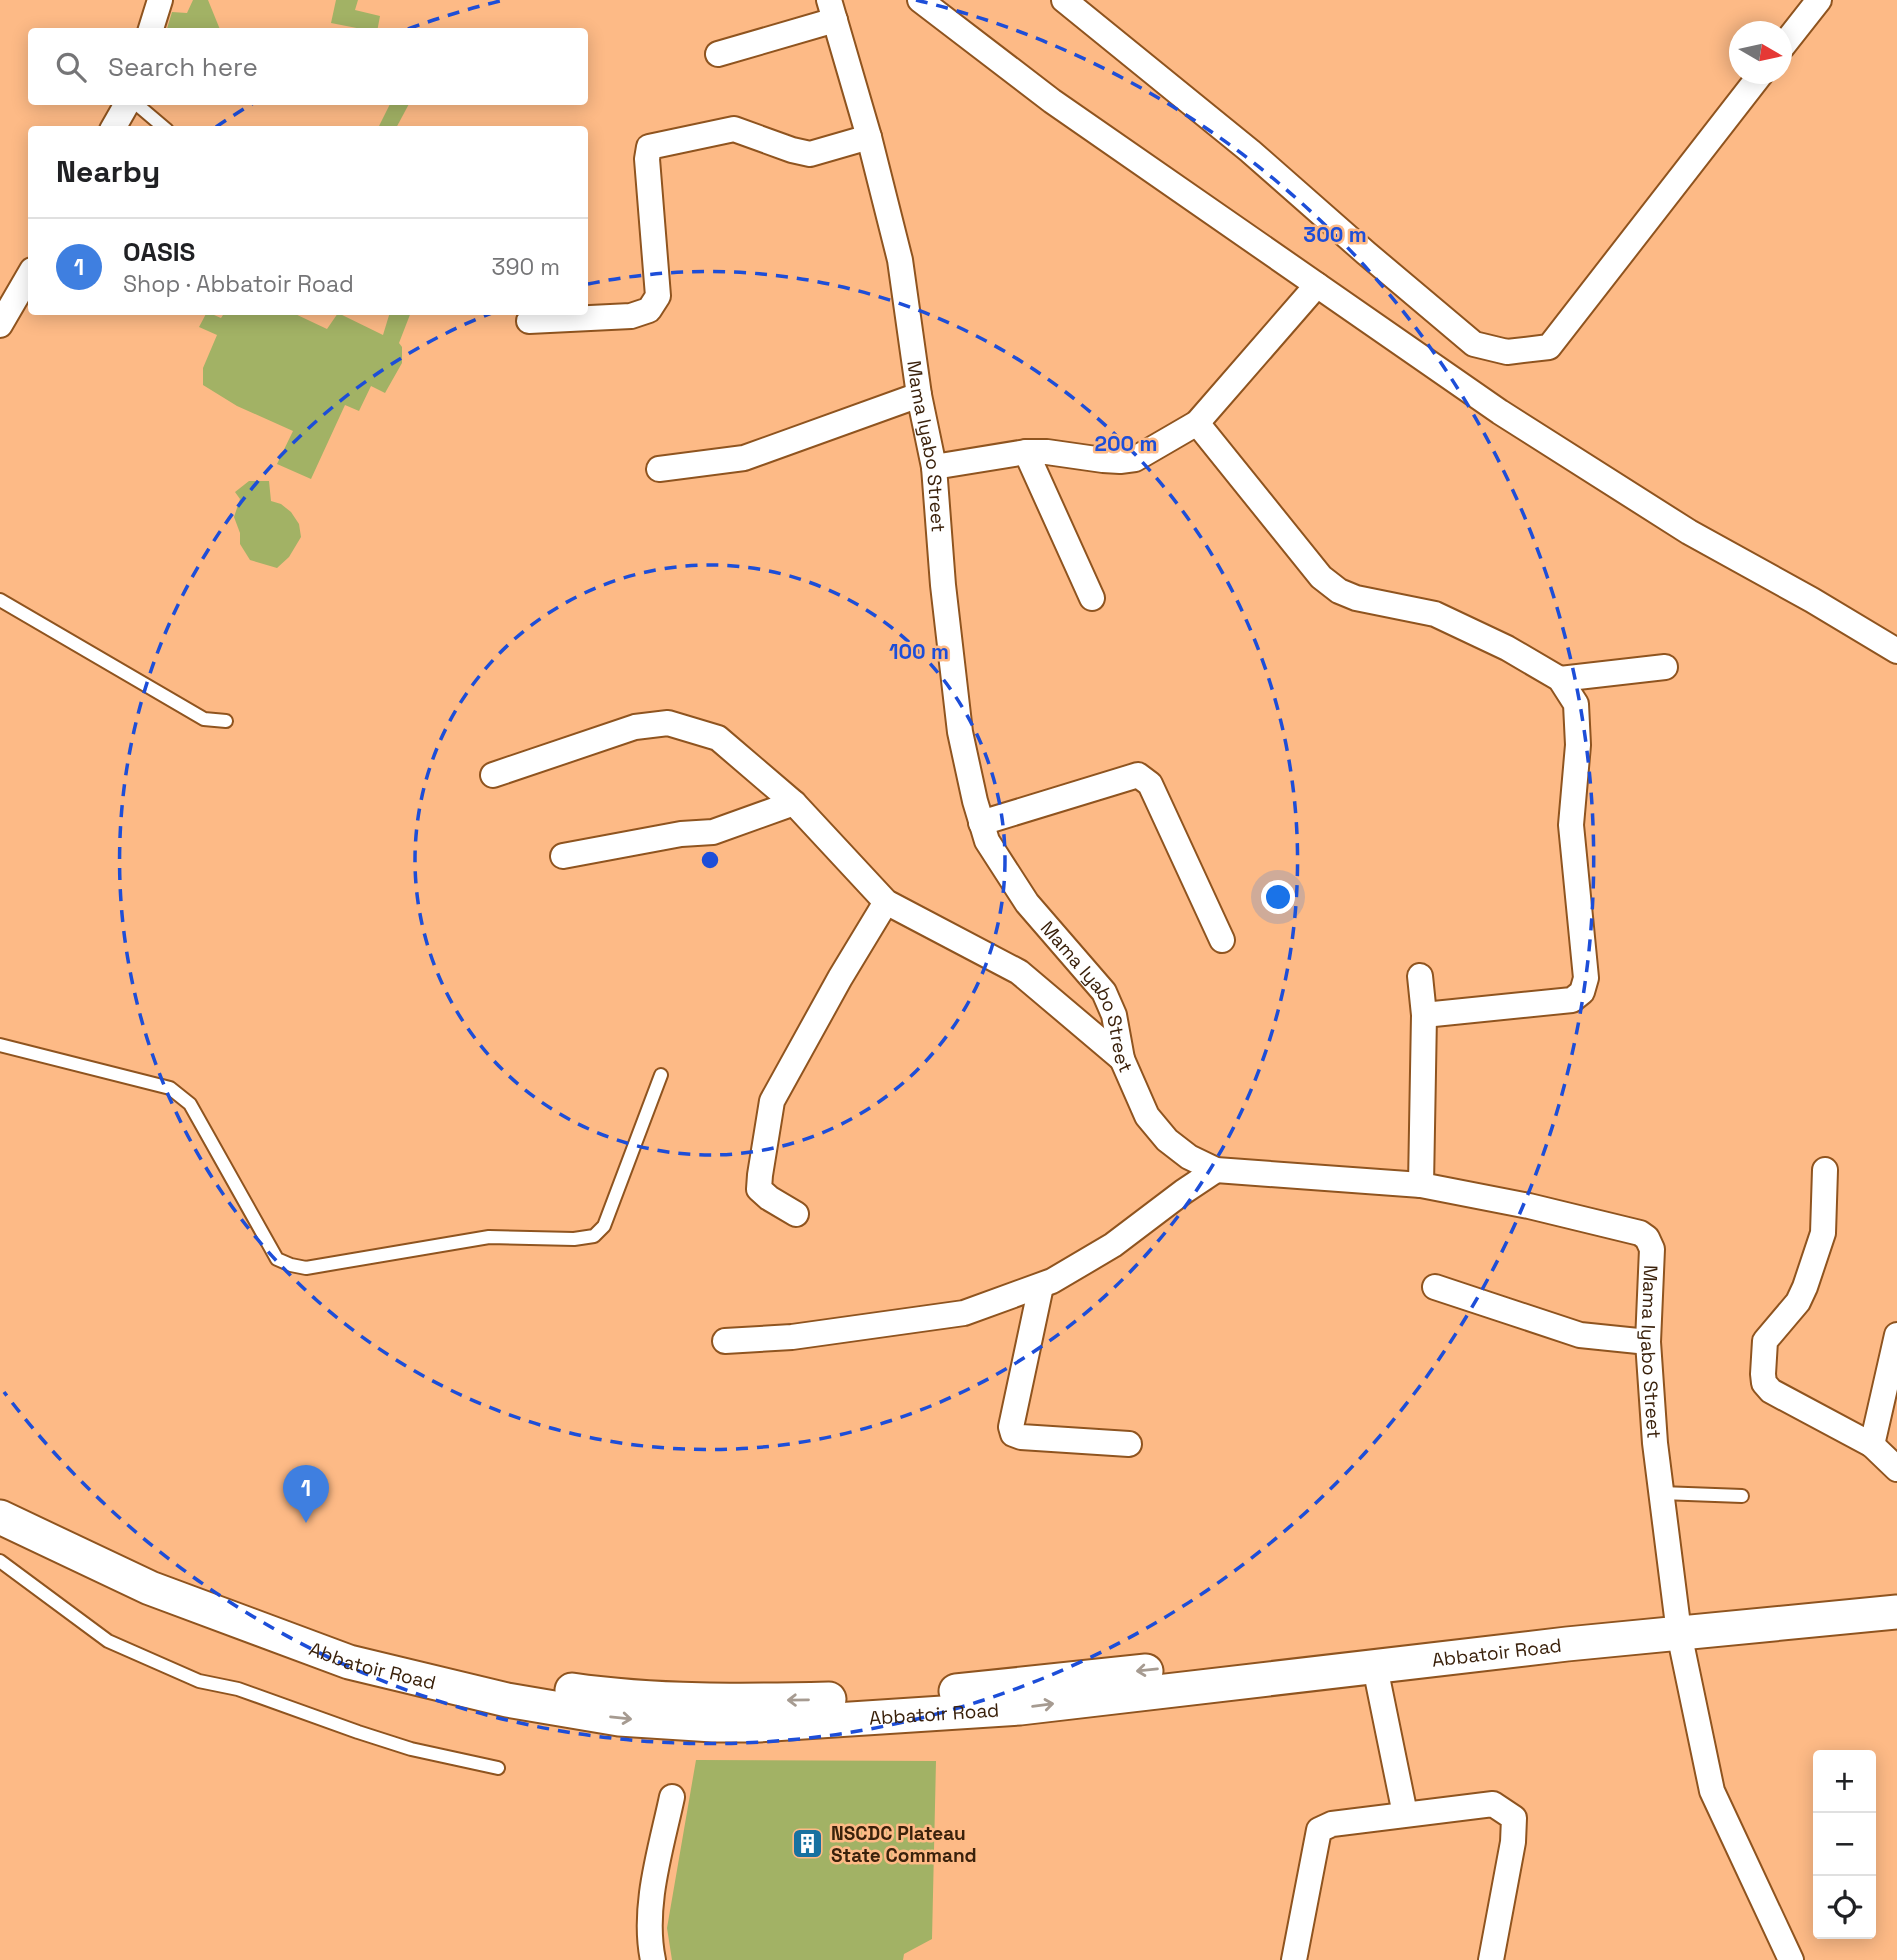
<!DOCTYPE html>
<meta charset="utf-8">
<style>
body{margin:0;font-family:"Space Grotesk",sans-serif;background:#f6f6f6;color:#202124}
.controls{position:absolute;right:21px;bottom:21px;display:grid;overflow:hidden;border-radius:7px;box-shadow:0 4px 18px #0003}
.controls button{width:63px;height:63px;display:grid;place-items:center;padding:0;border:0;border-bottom:2px solid #e0e0e0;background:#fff;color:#202124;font:35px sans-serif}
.compass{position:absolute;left:1729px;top:21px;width:63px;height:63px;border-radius:50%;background:#fff;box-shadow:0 4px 18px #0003;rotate:99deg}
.you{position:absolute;left:1279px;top:898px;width:24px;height:24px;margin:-18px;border:5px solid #fff;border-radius:50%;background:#1a73e8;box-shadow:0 0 0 10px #1a73e833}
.badge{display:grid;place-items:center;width:46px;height:46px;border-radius:50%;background:#1a73e8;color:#fff;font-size:23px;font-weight:700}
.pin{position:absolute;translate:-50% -58px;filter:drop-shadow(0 2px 4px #0008)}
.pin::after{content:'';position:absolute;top:37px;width:24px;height:21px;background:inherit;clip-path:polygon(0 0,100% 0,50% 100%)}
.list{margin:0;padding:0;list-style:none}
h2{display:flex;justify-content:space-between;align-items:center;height:91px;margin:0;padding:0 28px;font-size:30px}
h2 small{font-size:23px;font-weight:400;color:#757577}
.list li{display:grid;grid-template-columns:46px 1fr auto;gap:21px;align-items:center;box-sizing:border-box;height:98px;padding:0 28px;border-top:2px solid #e0e0e0}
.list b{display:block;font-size:26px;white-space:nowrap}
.list p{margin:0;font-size:23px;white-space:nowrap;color:#757577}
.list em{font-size:23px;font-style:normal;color:#757577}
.icon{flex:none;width:38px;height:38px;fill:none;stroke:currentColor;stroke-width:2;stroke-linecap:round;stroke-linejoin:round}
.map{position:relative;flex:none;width:1897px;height:1960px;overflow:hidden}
.search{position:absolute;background:#fff;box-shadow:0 4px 18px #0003;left:28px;top:28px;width:560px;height:77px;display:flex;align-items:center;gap:18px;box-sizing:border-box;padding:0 24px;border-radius:7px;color:#757577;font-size:26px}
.panel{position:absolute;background:#fff;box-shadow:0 4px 18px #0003;left:28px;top:126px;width:560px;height:189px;border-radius:7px}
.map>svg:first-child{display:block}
</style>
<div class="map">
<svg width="1897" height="1960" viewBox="0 0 1897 1960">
<rect width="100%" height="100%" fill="#fdba86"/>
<g fill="#a2b265">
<path d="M193 0H208L221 32H166L172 12 187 13Z"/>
<path d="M336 0H358L355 10 380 16 377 32 331 23Z"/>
<path d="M391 102H410L395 130H377Z"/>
<path d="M207 312 221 318 225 312H291L327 329 338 313 383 335 390 312H411L399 343 402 347V363L385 393 371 386 359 411 345 405 311 479 277 464 293 431 237 406 203 385V368L217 335 199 327Z"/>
<path d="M249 481H269L271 501 281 504 291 512 299 524 301 537 289 557 277 568 250 560 240 544V533L234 517 240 499 235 492Z"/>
<path d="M696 1760 936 1761 932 1939 904 1954 903 1960H672L667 1928Z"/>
</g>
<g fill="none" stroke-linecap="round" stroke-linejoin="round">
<defs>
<g id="lane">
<path d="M134 102 167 130"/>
<path d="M0 600 204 719 226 721"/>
<path d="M0 1045 170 1088 190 1104 277 1259 291 1265 306 1268 489 1237 574 1239 594 1236 604 1226 661 1075"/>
<path d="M1661 1493 1742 1496"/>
<path d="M0 1561 108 1641 199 1681 238 1689 358 1732 411 1749 498 1768"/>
</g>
<g id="street">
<path id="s1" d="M829 0 869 137 900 260 919 395 934 467 943 585 960 732 975 801 987 841 1027 903 1104 992 1114 1015 1122 1059 1147 1116 1167 1140 1189 1157 1216 1170 1421 1185 1529 1206 1640 1233 1647 1238 1652 1249 1648 1342 1655 1443 1679 1633 1712 1791 1791 1960"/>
<path d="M920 0 1052 101 1500 412 1689 532 1812 600 1897 651"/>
<path d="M1064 0 1250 151 1366 253 1474 344 1507 352 1549 347 1761 74"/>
<path d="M150 32 160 0"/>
<path d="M1782 47 1819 0"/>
<path d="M718 54 835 20"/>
<path d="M112 130 128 102"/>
<path d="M529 321 631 316 649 310 658 296 647 159 649 147 734 129 792 150 810 154 869 137"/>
<path d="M0 325 32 270"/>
<path d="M1197 423 1321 577 1339 591 1356 598 1435 614 1507 648 1560 679 1576 704 1578 745 1571 825 1586 978 1582 992 1572 1000 1424 1015"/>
<path d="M1026 452 1092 598"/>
<path d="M934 467 1026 452H1047L1103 460 1120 461 1135 459 1197 423 1317 285"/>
<path d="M659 469 744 458 919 395"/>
<path d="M1560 679 1665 667"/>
<path d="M493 775 635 727 668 723 718 738 794 803 886 902 1019 972 1122 1059"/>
<path d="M981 823 1138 775 1150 784 1222 940"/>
<path d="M563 856 681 834 713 832 794 803"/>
<path d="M1420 976 1424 1015 1421 1185"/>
<path d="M1825 1170 1823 1233 1805 1287 1798 1302 1765 1341 1763 1374 1764 1383 1771 1391 1872 1445 1897 1469"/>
<path d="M796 1214 769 1198 759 1189 760 1175 772 1101 840 978 886 902"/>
<path d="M1041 1286 1011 1427 1013 1434 1021 1437 1129 1444"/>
<path d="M1435 1287 1580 1335 1648 1342"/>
<path d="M725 1341 792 1337 964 1313 1052 1281 1113 1245 1183 1192 1216 1170"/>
<path d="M1872 1445 1897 1335"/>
<path d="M1375 1667 1405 1814"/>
<path d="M653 1960C642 1907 661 1849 672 1797"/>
<path d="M1294 1960 1319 1830 1332 1824 1493 1804 1514 1818 1513 1842 1491 1960"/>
</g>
<g id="secondary">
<path id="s2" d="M0 1517 150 1588 349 1662 507 1700 619 1719 713 1725H759L1020 1708 1567 1644 1897 1612"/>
<path d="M572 1690C656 1702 743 1701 829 1699"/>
<path d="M956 1691 1146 1671"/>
</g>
</defs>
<use href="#lane" stroke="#8f541f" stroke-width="16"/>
<use href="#street" stroke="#8f541f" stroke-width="28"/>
<use href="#secondary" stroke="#8f541f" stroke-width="37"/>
<use href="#lane" stroke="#fff" stroke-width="12"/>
<use href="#street" stroke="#fff" stroke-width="24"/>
<use href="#secondary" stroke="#fff" stroke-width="33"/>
</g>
<defs><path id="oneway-shaft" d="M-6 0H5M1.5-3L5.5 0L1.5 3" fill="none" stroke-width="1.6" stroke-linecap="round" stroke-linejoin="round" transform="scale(1.75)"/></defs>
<g stroke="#a69b91">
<use href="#oneway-shaft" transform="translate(1147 1670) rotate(174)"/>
<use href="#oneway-shaft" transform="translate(798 1700) rotate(179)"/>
<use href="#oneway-shaft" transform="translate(1043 1705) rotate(-7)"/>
<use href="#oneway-shaft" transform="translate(621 1718) rotate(6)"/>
</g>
<g fill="none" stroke="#1d4ed8" stroke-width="3.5" stroke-dasharray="12 9">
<circle cx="710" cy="860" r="295"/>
<path d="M588 284A589 589 0 1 1 494 312"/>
<path d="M216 127A884 884 0 0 1 255 102M408 29A884 884 0 0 1 504 0M916 0A884 884 0 1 1 4 1392"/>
</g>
<defs>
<symbol id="building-square" viewBox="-11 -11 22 22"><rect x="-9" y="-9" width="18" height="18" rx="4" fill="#1771a0" stroke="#fdba86"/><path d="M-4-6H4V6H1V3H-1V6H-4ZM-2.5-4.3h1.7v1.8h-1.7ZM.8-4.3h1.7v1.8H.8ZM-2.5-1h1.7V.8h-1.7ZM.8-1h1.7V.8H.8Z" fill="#fff"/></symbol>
</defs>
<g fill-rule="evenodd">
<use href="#building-square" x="790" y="1826" width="35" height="35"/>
</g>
<g text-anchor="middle" stroke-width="5" stroke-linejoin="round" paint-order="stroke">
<g font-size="19" fill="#3a210b" stroke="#fdba86">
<text dy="7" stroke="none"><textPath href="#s1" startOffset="458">Mama Iyabo Street</textPath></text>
<text dy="7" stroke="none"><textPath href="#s1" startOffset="1046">Mama Iyabo Street</textPath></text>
<text dy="7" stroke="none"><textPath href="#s1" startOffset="1824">Mama Iyabo Street</textPath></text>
<text dy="7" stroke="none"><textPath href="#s2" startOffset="1536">Abbatoir Road</textPath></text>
<text dy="7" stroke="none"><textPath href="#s2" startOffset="402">Abbatoir Road</textPath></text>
<text dy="7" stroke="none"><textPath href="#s2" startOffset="970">Abbatoir Road</textPath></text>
</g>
<g font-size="19" font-weight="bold" fill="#3a210b" stroke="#fdba86" text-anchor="start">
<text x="831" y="1840">NSCDC Plateau<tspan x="831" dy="22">State Command</tspan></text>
</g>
</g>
<circle cx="710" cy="860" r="10" fill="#1d4ed8" stroke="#fdba86" stroke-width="3.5"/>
<g font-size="21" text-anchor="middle" font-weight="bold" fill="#1d4ed8" stroke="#fdba86" stroke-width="5" stroke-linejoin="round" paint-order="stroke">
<text x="1335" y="242">300 m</text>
<text x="1126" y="451">200 m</text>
<text x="919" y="659">100 m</text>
</g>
</svg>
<div class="controls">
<button>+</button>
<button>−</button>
<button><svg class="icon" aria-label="locate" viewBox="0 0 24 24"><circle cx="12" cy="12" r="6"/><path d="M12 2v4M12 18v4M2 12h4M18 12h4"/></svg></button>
</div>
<svg class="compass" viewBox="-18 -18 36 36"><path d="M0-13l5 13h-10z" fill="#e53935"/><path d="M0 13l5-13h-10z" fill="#757577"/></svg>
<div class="you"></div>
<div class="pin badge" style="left:306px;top:1523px;background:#3f7fe0">1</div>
<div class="search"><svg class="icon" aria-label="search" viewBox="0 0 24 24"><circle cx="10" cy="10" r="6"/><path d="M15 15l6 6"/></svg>Search here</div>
<section class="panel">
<h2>Nearby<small></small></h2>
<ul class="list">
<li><span class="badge" style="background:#3f7fe0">1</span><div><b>OASIS</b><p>Shop · Abbatoir Road</p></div><em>390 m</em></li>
</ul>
</section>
</div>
